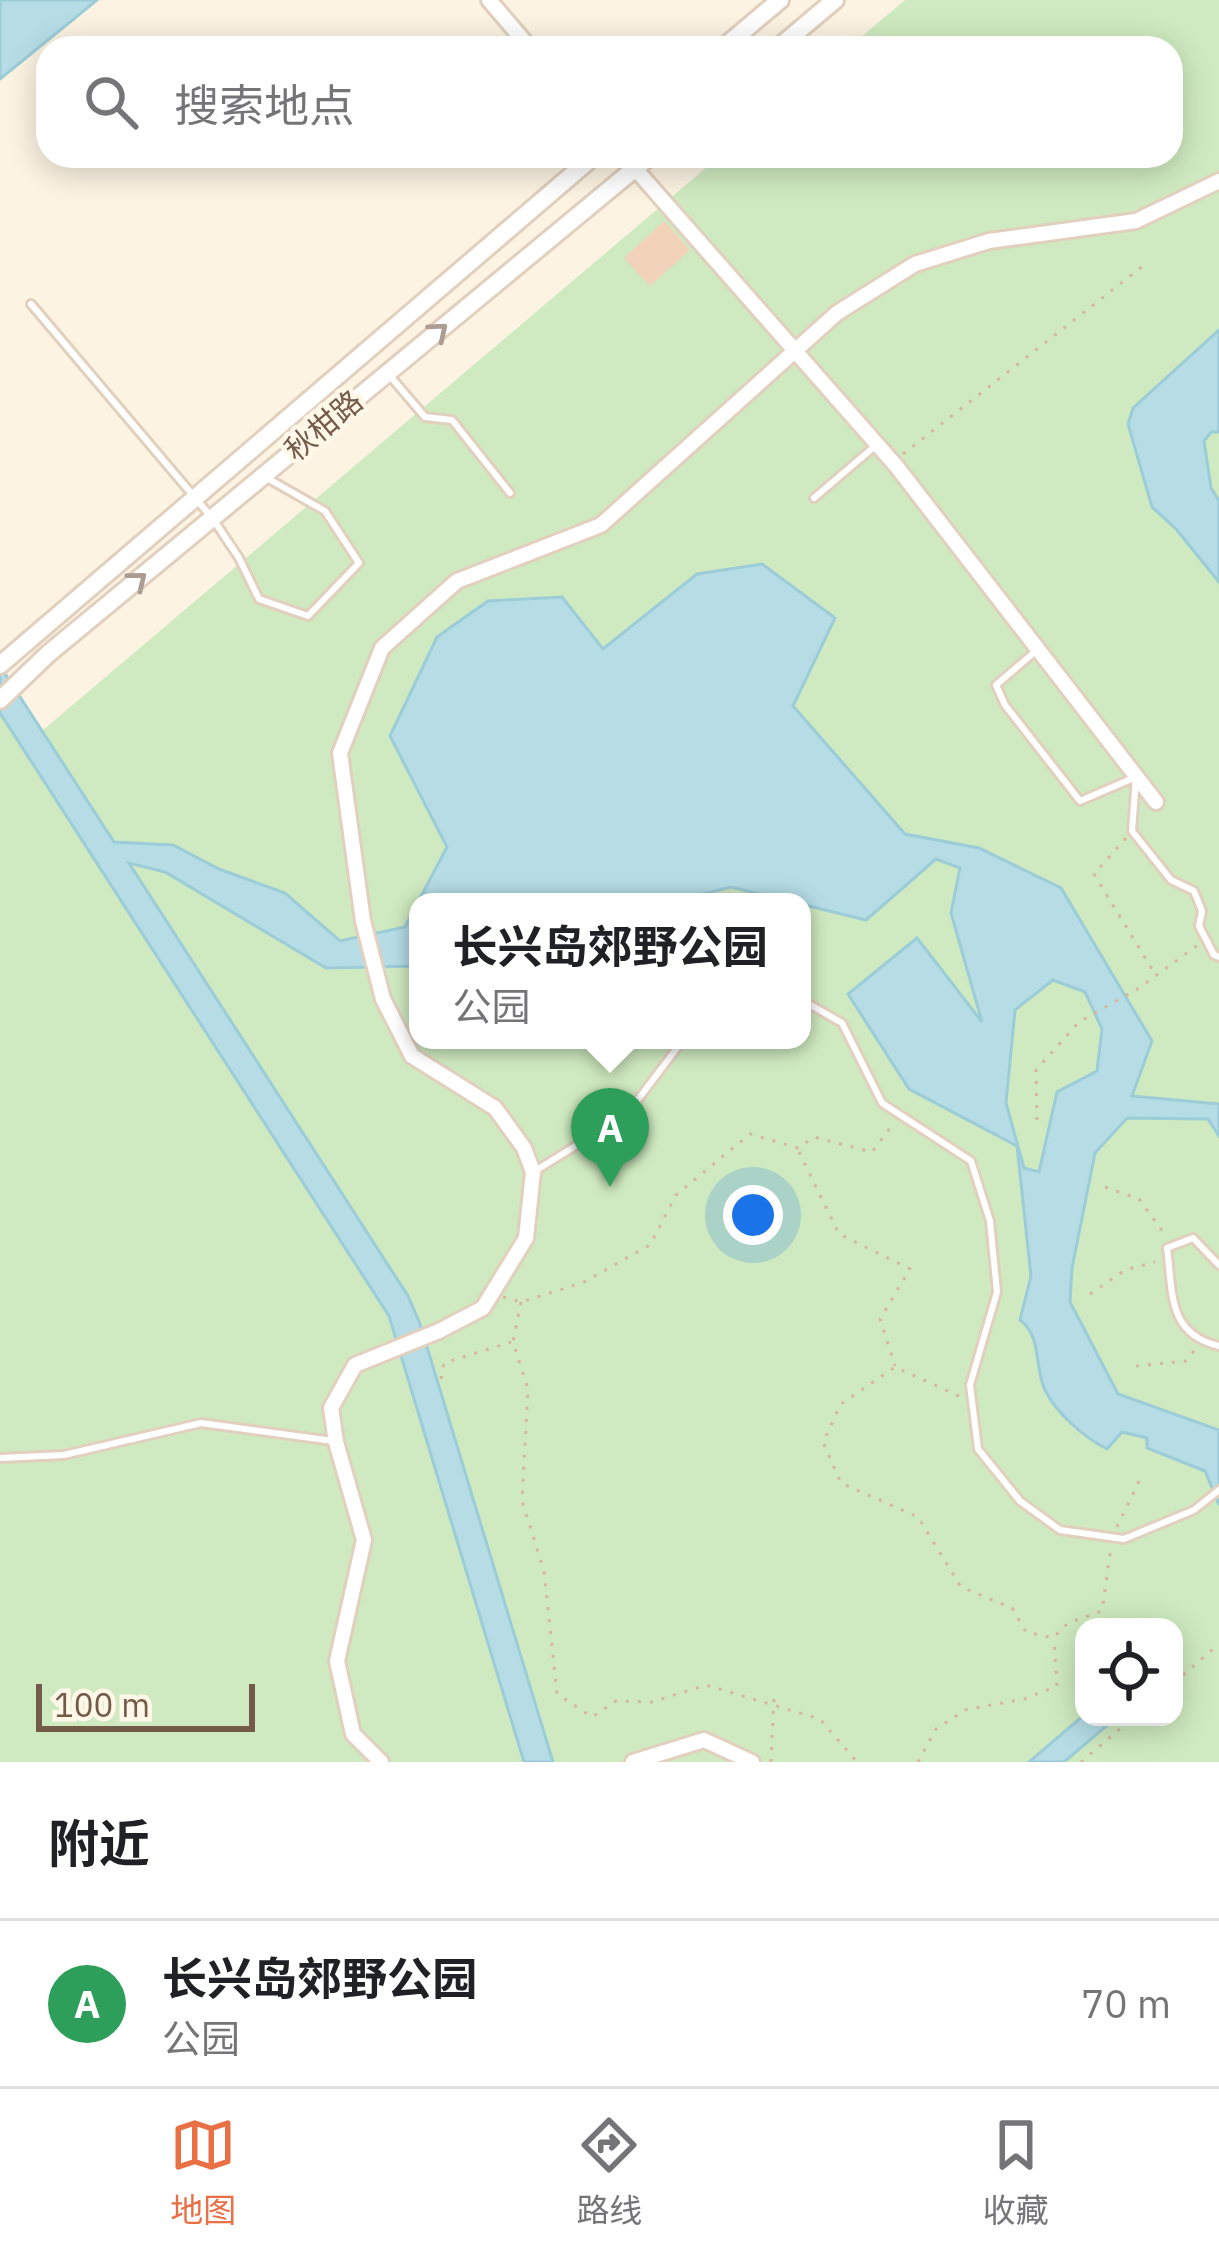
<!DOCTYPE html>
<html lang="zh">
<meta charset="utf-8">
<style>
body{margin:0;font-family:"IBM Plex Sans","Noto Sans SC",sans-serif;background:#f6f6f6;color:#202124}
.controls{position:absolute;right:36px;bottom:36px;display:grid;overflow:hidden;border-radius:24px;box-shadow:0 6px 30px #0003}
.controls button{width:108px;height:108px;display:grid;place-items:center;padding:0;border:0;border-bottom:3px solid #e0e0e0;background:#fff;color:#202124;font:60px sans-serif}
.scale{position:absolute;left:36px;bottom:30px;width:219px;box-sizing:border-box;padding-left:12px;border:6px solid #745a48;border-top:0;font-size:33px;line-height:42px;white-space:nowrap;color:#745a48;-webkit-text-stroke:9px #fff7e8;paint-order:stroke}
.you{position:absolute;left:753px;top:1215px;width:42px;height:42px;margin:-30px;border:9px solid #fff;border-radius:50%;background:#1a73e8;box-shadow:0 0 0 18px #1a73e833}
.badge{display:grid;place-items:center;width:78px;height:78px;border-radius:50%;background:#e97044;color:#fff;font-size:39px;font-weight:700}
.pin{position:absolute;translate:-50% -99px;filter:drop-shadow(0 3px 6px #0008)}
.pin::after{content:'';position:absolute;top:63px;width:42px;height:36px;background:inherit;clip-path:polygon(0 0,100% 0,50% 100%)}
.popup{position:absolute;left:409px;top:893px;width:402px;height:156px;box-sizing:border-box;display:grid;place-content:center;border-radius:24px;background:#fff;filter:drop-shadow(0 3px 9px #0005);font-size:39px;white-space:nowrap;color:#757577}
.popup b{font-size:45px;color:#202124}
.popup::after{content:'';position:absolute;left:50%;top:100%;margin-left:-24px;border:24px solid transparent;border-top-color:#fff}
.list{margin:0;padding:0;list-style:none}
h2{display:flex;justify-content:space-between;align-items:center;height:156px;margin:0;padding:0 48px;font-size:51px}
h2 small{font-size:39px;font-weight:400;color:#757577}
.list li{display:grid;grid-template-columns:78px 1fr auto;gap:36px;align-items:center;box-sizing:border-box;height:168px;padding:0 48px;border-top:3px solid #e0e0e0}
.list b{display:block;font-size:45px;white-space:nowrap}
.list p{margin:0;font-size:39px;white-space:nowrap;color:#757577}
.list em{font-size:39px;font-style:normal;color:#757577}
.icon{flex:none;width:66px;height:66px;fill:none;stroke:currentColor;stroke-width:2;stroke-linecap:round;stroke-linejoin:round}
.map{position:relative;flex:none;width:1219px;height:1762px;overflow:hidden}
.search{position:absolute;background:#fff;box-shadow:0 6px 30px #0003;left:36px;right:36px;top:36px;height:132px;display:flex;align-items:center;gap:30px;box-sizing:border-box;padding:0 42px;border-radius:36px;color:#757577;font-size:45px}
.sheet{height:324px;background:#fff}
nav{display:flex;justify-content:space-around;align-items:center;box-sizing:border-box;height:168px;border-top:3px solid #e0e0e0;background:#fff;font-size:33px;color:#757577}
nav a{display:grid;justify-items:center;gap:6px}
nav .on{color:#e97044}
.map>svg:first-child{display:block}
</style>
<div class="map">
<svg width="1219" height="1762" viewBox="0 0 1219 1762">
<rect width="100%" height="100%" fill="#fcf3e2"/>
<path fill="#cfeac0" fill-rule="evenodd" d="M905 0H1219V1762H0V713L23 747 720 156H1171V48H848ZM418 902H802V1040H418ZM1084 1627H1174V1717H1084Z"/>
<g fill="#b6dde6" stroke="#9cccd8" stroke-width="3" fill-rule="evenodd">
<path d="M0 0H97L0 79Z"/>
<path d="M1219 330V432H1211L1204 441 1211 488 1219 501V582L1176 529 1152 507 1128 424 1133 408Z"/>
<path d="M762 564 835 618 793 706 905 834 979 848 1061 888 1152 1041 1132 1096 1219 1104V1136L1208 1119 1127 1118 1095 1153 1072 1268 1070 1302 1118 1394 1219 1430V1505L1205 1471 1147 1448V1438L1122 1432 1107 1449C1085 1438 1056 1413 1045 1390 1034 1367 1042 1336 1020 1320L1031 1276 1017 1146 909 1089 848 994 917 938 982 1022 951 913 960 868 936 859 866 920 731 887 670 902H418V966L326 968 165 872 129 863 408 1296 420 1324 553 1762H524L389 1316 0 713V666L114 842 173 845 219 869 285 893 340 941 405 927 447 847 390 736 437 637 488 601 562 597 603 649 697 574ZM1053 980 1085 992 1102 1029 1097 1071 1057 1092 1039 1172 1024 1168 1006 1103 1015 1010Z"/>
<path d="M1084 1715 1117 1717 1064 1762H1029Z"/>
</g>
<path fill="#f2d2b9" d="M664 221 690 250 650 286 624 258Z"/>
<g fill="none" stroke-linecap="round" stroke-linejoin="round">
<defs>
<g id="service">
<path d="M31 304 213 519 239 558 259 599 308 616 359 563 325 511 267 478"/>
<path d="M390 376 425 417 452 420 510 493"/>
<path d="M814 498 874 447"/>
<path d="M1037 650 996 685 1005 705 1080 801 1136 777 1132 831 1171 880 1194 891 1202 911 1199 926 1214 955 1219 957"/>
<path d="M802 1000 842 1023 882 1103 971 1161 990 1221 997 1292 970 1385 978 1449 1020 1501 1060 1530 1124 1539 1194 1510 1219 1490"/>
<path d="M535 1171 627 1114 683 1040"/>
<path d="M1219 1265 1193 1238 1167 1248C1173 1292 1167 1334 1219 1346"/>
<path d="M0 1458 64 1455 201 1423 333 1441"/>
</g>
<g id="minor">
<path d="M489 0 530 48"/>
<path d="M624 156 897 467 1156 802"/>
<path d="M381 1762 353 1734 337 1661 364 1540 336 1442 331 1408 355 1365 439 1331 483 1308 526 1238 533 1172 524 1148 495 1108 412 1056 383 999 363 921 340 753 382 648 457 581 601 525 837 313 915 264 989 241 1136 221 1219 181"/>
<path d="M633 1762 704 1740 752 1762"/>
</g>
<g id="tertiary">
<path d="M723 48 780 0"/>
<path d="M778 48 835 0"/>
<path d="M0 665 594 156"/>
<path d="M0 700 48 654 650 156"/>
</g>
</defs>
<use href="#service" stroke="#e1d0be" stroke-width="12"/>
<use href="#minor" stroke="#e1d0be" stroke-width="20"/>
<use href="#tertiary" stroke="#e1d0be" stroke-width="22"/>
<g stroke="#d7b69c" stroke-width="3" stroke-dasharray="3 9" stroke-linecap="butt">
<path d="M903 454 1143 266"/>
<path d="M1126 838 1094 874 1155 974"/>
<path d="M1037 1120 1036 1070 1079 1022 1139 988 1199 944"/>
<path d="M799 1152 839 1234 910 1269 880 1319 895 1366"/>
<path d="M1105 1187 1139 1199 1166 1236"/>
<path d="M1090 1294 1125 1270 1155 1262"/>
<path d="M503 1297 521 1302 582 1283 650 1245 676 1195 750 1134 798 1148 814 1137 872 1152 893 1124"/>
<path d="M521 1302 513 1342 528 1389 522 1501 544 1571 557 1694 592 1717 616 1701 652 1702 706 1685 820 1719 857 1762"/>
<path d="M1136 1366 1186 1361 1196 1348"/>
<path d="M441 1379 444 1363 511 1342"/>
<path d="M959 1396 895 1367 841 1404 823 1442 841 1483 918 1517 961 1587 1012 1608 1026 1632 1053 1638 1068 1623 1102 1611 1111 1547"/>
<path d="M1117 1527 1142 1475"/>
<path d="M1174 1683 1219 1644"/>
<path d="M771 1762 774 1697"/>
<path d="M918 1762 936 1729 965 1710 1024 1699 1057 1686 1054 1640"/>
<path d="M1081 1762 1134 1717"/>
</g>
<use href="#service" stroke="#fff" stroke-width="6"/>
<use href="#minor" stroke="#fff" stroke-width="14"/>
<use href="#tertiary" stroke="#fff" stroke-width="16"/>
</g>
<defs><path id="oneway-chevron" d="M-2-3.5L2.5 0L-2 3.5" fill="none" stroke-width="1.6" stroke-linecap="round" stroke-linejoin="round" transform="scale(3)"/></defs>
<g stroke="#ac9c91">
<use href="#oneway-chevron" transform="translate(439 331) rotate(-40)"/>
<use href="#oneway-chevron" transform="translate(138 580) rotate(-39)"/>
</g>
<g text-anchor="middle" stroke-width="9" stroke-linejoin="round" paint-order="stroke">
<g font-size="30" fill="#745a48" stroke="#fff7e8">
<text transform="translate(324 426) rotate(-40)" y="10">秋柑路</text>
</g>
</g>
</svg>
<div class="controls">
<button><svg class="icon" aria-label="locate" viewBox="0 0 24 24"><circle cx="12" cy="12" r="6"/><path d="M12 2v4M12 18v4M2 12h4M18 12h4"/></svg></button>
</div>
<div class="scale">100 m</div>
<div class="you"></div>
<div class="pin badge" style="left:610px;top:1187px;background:#2e9e5b">A</div>
<div class="popup"><b>长兴岛郊野公园</b>公园</div>
<div class="search"><svg class="icon" aria-label="search" viewBox="0 0 24 24"><circle cx="10" cy="10" r="6"/><path d="M15 15l6 6"/></svg>搜索地点</div>
</div>
<section class="sheet">
<h2>附近<small></small></h2>
<ul class="list">
<li><span class="badge" style="background:#2e9e5b">A</span><div><b>长兴岛郊野公园</b><p>公园</p></div><em>70 m</em></li>
</ul>
</section>
<nav>
<a class="on"><svg class="icon" aria-label="map" viewBox="0 0 24 24"><path d="M3 6l6-2 6 2 6-2v14l-6 2-6-2-6 2zM9 4v14M15 6v14"/></svg>地图</a>
<a><svg class="icon" aria-label="directions" viewBox="0 0 24 24"><path d="M12 3l9 9-9 9-9-9zM9 14v-3h6M13 9l2 2-2 2"/></svg>路线</a>
<a><svg class="icon" aria-label="saved" viewBox="0 0 24 24"><path d="M7 4h10v16l-5-4-5 4z"/></svg>收藏</a>
</nav>
